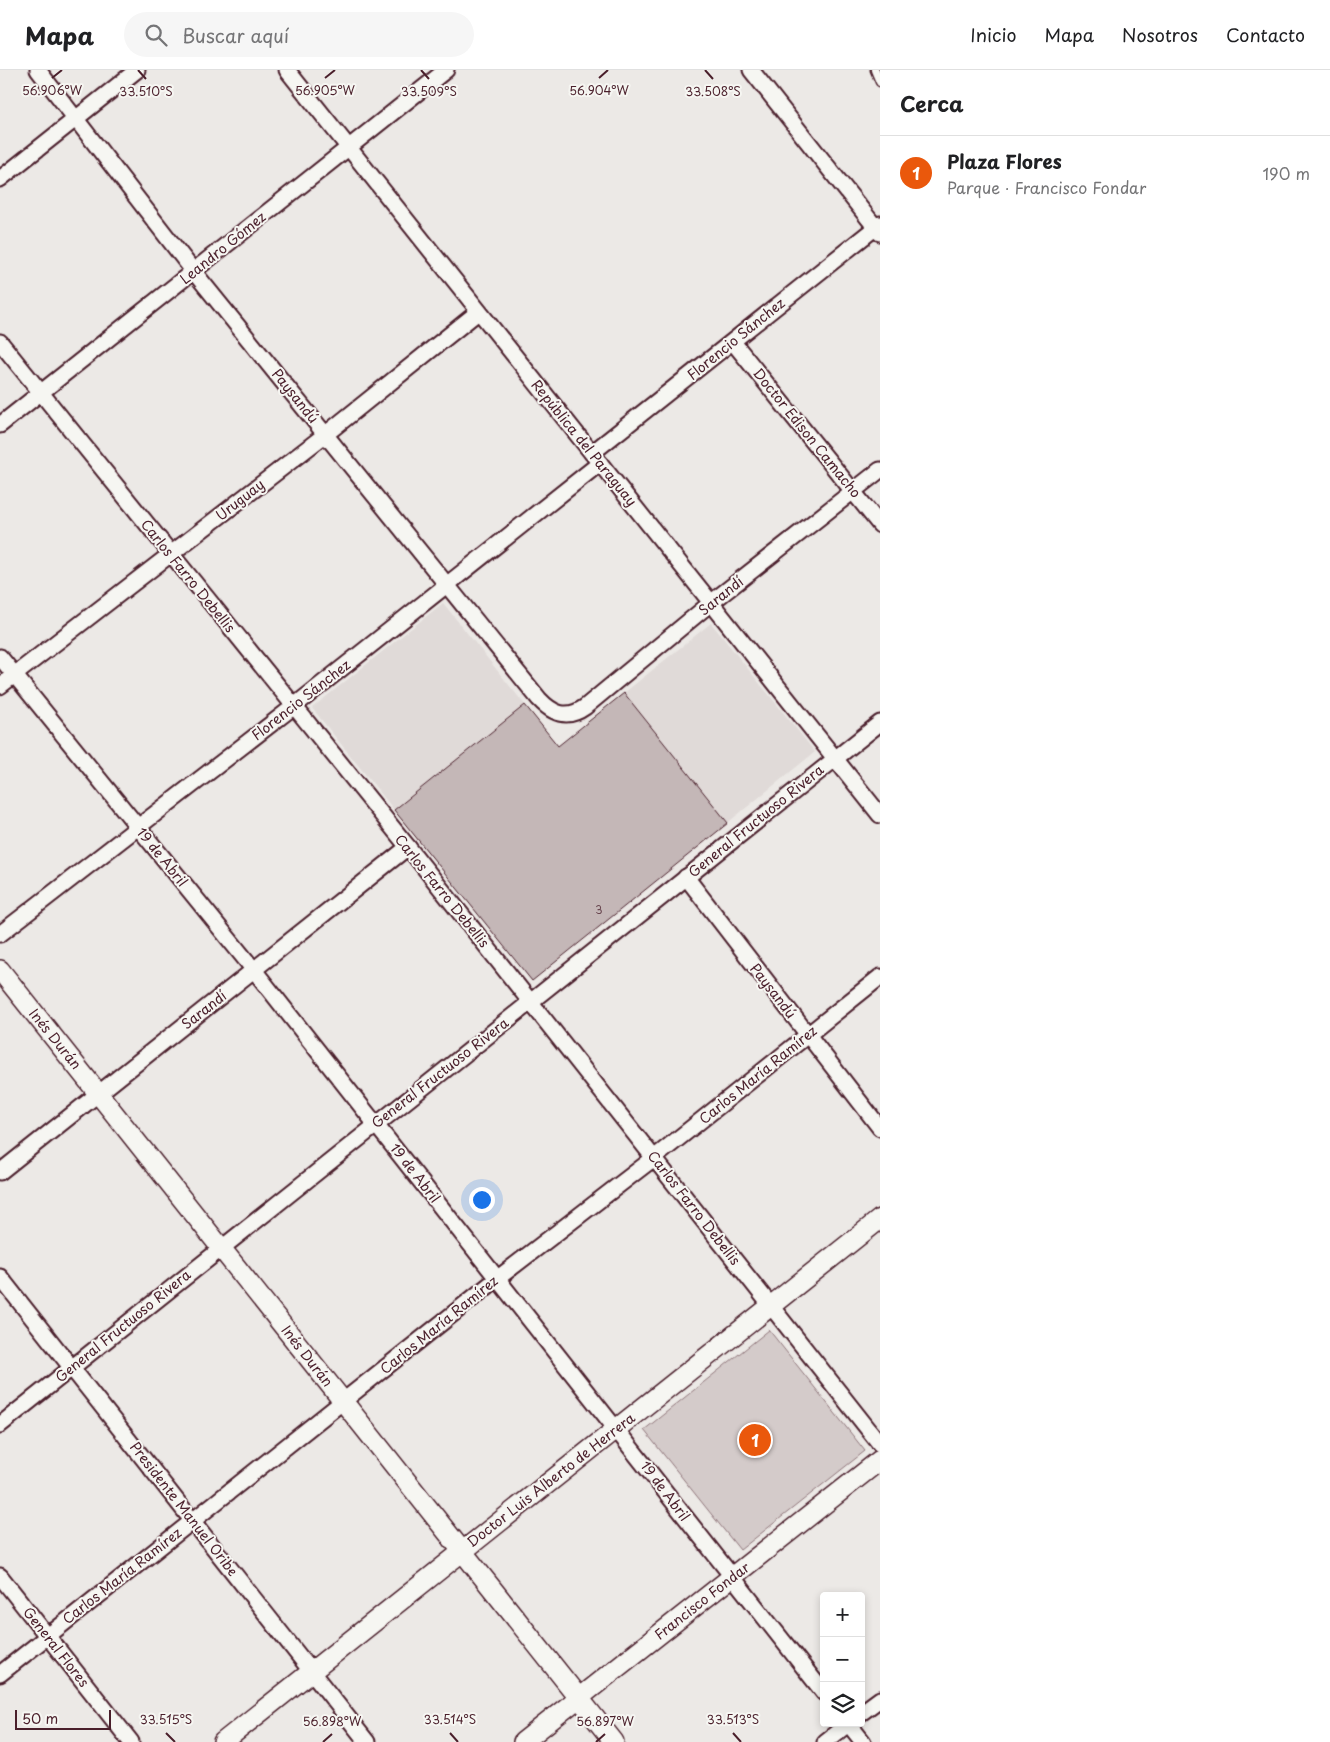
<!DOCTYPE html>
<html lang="es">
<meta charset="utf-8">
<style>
body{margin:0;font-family:"Playpen Sans",sans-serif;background:#f6f6f6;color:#202124}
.controls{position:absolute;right:15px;bottom:15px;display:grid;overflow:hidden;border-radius:5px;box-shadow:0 2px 8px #0003}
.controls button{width:45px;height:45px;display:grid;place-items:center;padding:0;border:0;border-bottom:1px solid #e0e0e0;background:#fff;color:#202124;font:25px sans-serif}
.scale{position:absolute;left:15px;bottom:12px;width:96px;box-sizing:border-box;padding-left:5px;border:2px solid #4a1f2b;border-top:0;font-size:14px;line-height:18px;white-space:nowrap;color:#4a1f2b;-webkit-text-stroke:4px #f6f6f2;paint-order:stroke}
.you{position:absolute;left:481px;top:1129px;width:18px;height:18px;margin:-12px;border:4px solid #fff;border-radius:50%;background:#1a73e8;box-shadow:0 0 0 8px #1a73e833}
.badge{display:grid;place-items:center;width:32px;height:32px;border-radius:50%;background:#ea580c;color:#fff;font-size:16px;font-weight:700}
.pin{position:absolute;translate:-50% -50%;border:2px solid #fff;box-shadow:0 1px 5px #0006}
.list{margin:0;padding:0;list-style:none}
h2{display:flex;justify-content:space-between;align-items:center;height:65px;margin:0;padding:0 20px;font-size:21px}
h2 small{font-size:16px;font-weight:400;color:#757577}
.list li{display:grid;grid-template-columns:32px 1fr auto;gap:15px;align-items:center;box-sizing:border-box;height:75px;padding:0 20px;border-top:1px solid #e0e0e0}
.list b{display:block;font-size:19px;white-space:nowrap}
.list p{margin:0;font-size:16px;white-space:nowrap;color:#757577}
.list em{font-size:16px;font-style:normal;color:#757577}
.icon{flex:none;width:28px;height:28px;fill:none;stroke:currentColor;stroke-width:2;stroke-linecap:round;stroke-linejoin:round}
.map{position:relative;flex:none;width:880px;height:1672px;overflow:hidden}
header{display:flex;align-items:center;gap:30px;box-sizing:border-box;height:70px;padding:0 25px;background:#fff;border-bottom:1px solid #e0e0e0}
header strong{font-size:24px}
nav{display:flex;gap:28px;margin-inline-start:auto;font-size:18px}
.search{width:350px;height:45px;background:#f6f6f6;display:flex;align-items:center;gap:12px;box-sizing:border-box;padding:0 18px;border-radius:28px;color:#757577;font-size:19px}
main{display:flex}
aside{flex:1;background:#fff}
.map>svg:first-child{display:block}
</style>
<header>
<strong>Mapa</strong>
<div class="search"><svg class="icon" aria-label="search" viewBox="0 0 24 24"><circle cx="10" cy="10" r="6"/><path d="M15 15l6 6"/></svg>Buscar aquí</div>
<nav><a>Inicio</a><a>Mapa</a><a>Nosotros</a><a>Contacto</a></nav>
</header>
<main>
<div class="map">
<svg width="880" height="1672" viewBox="0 0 880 1672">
<rect width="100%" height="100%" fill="#ece9e6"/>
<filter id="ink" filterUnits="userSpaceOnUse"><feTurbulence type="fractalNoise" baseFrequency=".02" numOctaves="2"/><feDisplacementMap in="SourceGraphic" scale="10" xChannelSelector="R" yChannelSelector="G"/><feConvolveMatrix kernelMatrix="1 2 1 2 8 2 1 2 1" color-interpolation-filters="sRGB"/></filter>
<g filter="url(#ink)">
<path fill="#e0dad8" d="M443 533 558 676 711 553 815 682 532 911 312 638Z"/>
<path fill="#d4cbca" stroke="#8f757a" d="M769 1260 865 1381 740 1480 644 1360Z"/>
<path fill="#c4b7b7" stroke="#4a1f2b" d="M624 623 728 753 532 911 394 740 525 635 558 676Z"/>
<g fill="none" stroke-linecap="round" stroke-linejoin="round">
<defs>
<path id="service" d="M875 0 880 12"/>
<g id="minor">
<path d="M38 0 194 202 539 629C553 644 567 650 585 637L712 532 880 400"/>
<path d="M287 0 880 745"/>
<path d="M751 0 880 163"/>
<path d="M0 109 137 0"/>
<path d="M0 272 408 777 880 1374"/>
<path d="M733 272 880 455"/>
<path d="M0 355 446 0"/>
<path d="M592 383 880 154"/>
<path d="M0 587 254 900 824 1623"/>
<path d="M0 616 326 364 478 242"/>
<path d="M686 807 880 1058"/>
<path d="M0 864 293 637 600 393"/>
<path d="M0 1102 408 777"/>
<path d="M0 1207 367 1672"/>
<path d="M0 1355 880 653"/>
<path d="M0 1506 131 1672"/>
<path d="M0 1604 498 1208 654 1088 880 907"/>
<path d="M861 1643 880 1629"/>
<path d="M848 1653 863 1672"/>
<path d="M825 1672 849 1653"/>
</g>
<g id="tertiary">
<path d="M0 900 614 1672"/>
<path d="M223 1672 880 1149"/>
<path d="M523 1672 880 1390"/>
</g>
</defs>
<use href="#service" stroke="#4a1f2b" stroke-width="11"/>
<use href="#minor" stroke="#4a1f2b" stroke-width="19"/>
<use href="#tertiary" stroke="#4a1f2b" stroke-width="22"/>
<use href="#service" stroke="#f6f6f2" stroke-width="8"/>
<use href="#minor" stroke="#f6f6f2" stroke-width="15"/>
<use href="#tertiary" stroke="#f6f6f2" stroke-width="19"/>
</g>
</g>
<path fill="none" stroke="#4a1f2b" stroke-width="2" d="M138 0 146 9M421 0 429 9M705 0 713 9M52 8 62 0M325 8 335 0M599 8 608 0M166 1663 175 1672M450 1663 458 1672M733 1663 741 1672M323 1672 332 1664M596 1672 605 1664"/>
<g text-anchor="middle" stroke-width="4" stroke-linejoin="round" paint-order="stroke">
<g font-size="11" fill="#68454e">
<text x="599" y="844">3</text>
</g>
<g font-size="14" fill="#4a1f2b" stroke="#f6f6f2">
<text transform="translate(223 178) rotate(-39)" y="5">Leandro Gómez</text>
<text transform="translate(736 269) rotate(-39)" y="5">Florencio Sánchez</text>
<text transform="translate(295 326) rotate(51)" y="5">Paysandú</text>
<text transform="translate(807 363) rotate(51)" y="5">Doctor Edison Camacho</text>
<text transform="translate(584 373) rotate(51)" y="5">República del Paraguay</text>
<text transform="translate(240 430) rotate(-38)" y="5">Uruguay</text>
<text transform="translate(188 506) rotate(51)" y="5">Carlos Farro Debellis</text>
<text transform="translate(721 526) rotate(-39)" y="5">Sarandí</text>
<text transform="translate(301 630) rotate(-38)" y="5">Florencio Sánchez</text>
<text transform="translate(756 751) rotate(-39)" y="5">General Fructuoso Rivera</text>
<text transform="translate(162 787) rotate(51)" y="5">19 de Abril</text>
<text transform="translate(442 821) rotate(51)" y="5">Carlos Farro Debellis</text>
<text transform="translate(773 921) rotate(52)" y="5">Paysandú</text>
<text transform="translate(204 940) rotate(-38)" y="5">Sarandí</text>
<text transform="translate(55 969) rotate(51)" y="5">Inés Durán</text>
<text transform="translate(440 1003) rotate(-38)" y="5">General Fructuoso Rivera</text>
<text transform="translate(758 1005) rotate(-39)" y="5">Carlos María Ramírez</text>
<text transform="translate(415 1103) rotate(52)" y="5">19 de Abril</text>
<text transform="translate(694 1138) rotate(52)" y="5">Carlos Farro Debellis</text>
<text transform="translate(439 1255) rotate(-39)" y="5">Carlos María Ramírez</text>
<text transform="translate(123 1256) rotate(-39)" y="5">General Fructuoso Rivera</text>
<text transform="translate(307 1286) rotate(52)" y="5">Inés Durán</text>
<text transform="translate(551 1410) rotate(-38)" y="5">Doctor Luis Alberto de Herrera</text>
<text transform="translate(665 1421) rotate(53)" y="5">19 de Abril</text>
<text transform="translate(184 1439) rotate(52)" y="5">Presidente Manuel Oribe</text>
<text transform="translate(122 1506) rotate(-38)" y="5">Carlos María Ramírez</text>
<text transform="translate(702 1531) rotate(-38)" y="5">Francisco Fondar</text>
<text transform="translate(56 1577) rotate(52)" y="5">General Flores</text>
</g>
</g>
<g font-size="12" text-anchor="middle" fill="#4a1f2b" stroke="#f6f6f2" stroke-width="4" stroke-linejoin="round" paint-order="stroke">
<text x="52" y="25">56.906°W</text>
<text x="325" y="25">56.905°W</text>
<text x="599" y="25">56.904°W</text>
<text x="429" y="26">33.509°S</text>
<text x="713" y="26">33.508°S</text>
<text x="146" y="26">33.510°S</text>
<text x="166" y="1654">33.515°S</text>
<text x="450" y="1654">33.514°S</text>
<text x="733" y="1654">33.513°S</text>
<text x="332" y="1656">56.898°W</text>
<text x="605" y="1656">56.897°W</text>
</g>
</svg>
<div class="controls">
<button>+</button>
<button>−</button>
<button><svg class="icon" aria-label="layers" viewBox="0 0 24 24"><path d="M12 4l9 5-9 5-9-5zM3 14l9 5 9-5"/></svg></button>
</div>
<div class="scale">50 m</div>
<div class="you"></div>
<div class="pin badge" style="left:755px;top:1370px">1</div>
</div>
<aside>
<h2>Cerca<small></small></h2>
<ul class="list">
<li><span class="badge">1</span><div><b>Plaza Flores</b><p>Parque · Francisco Fondar</p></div><em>190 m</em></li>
</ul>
</aside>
</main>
